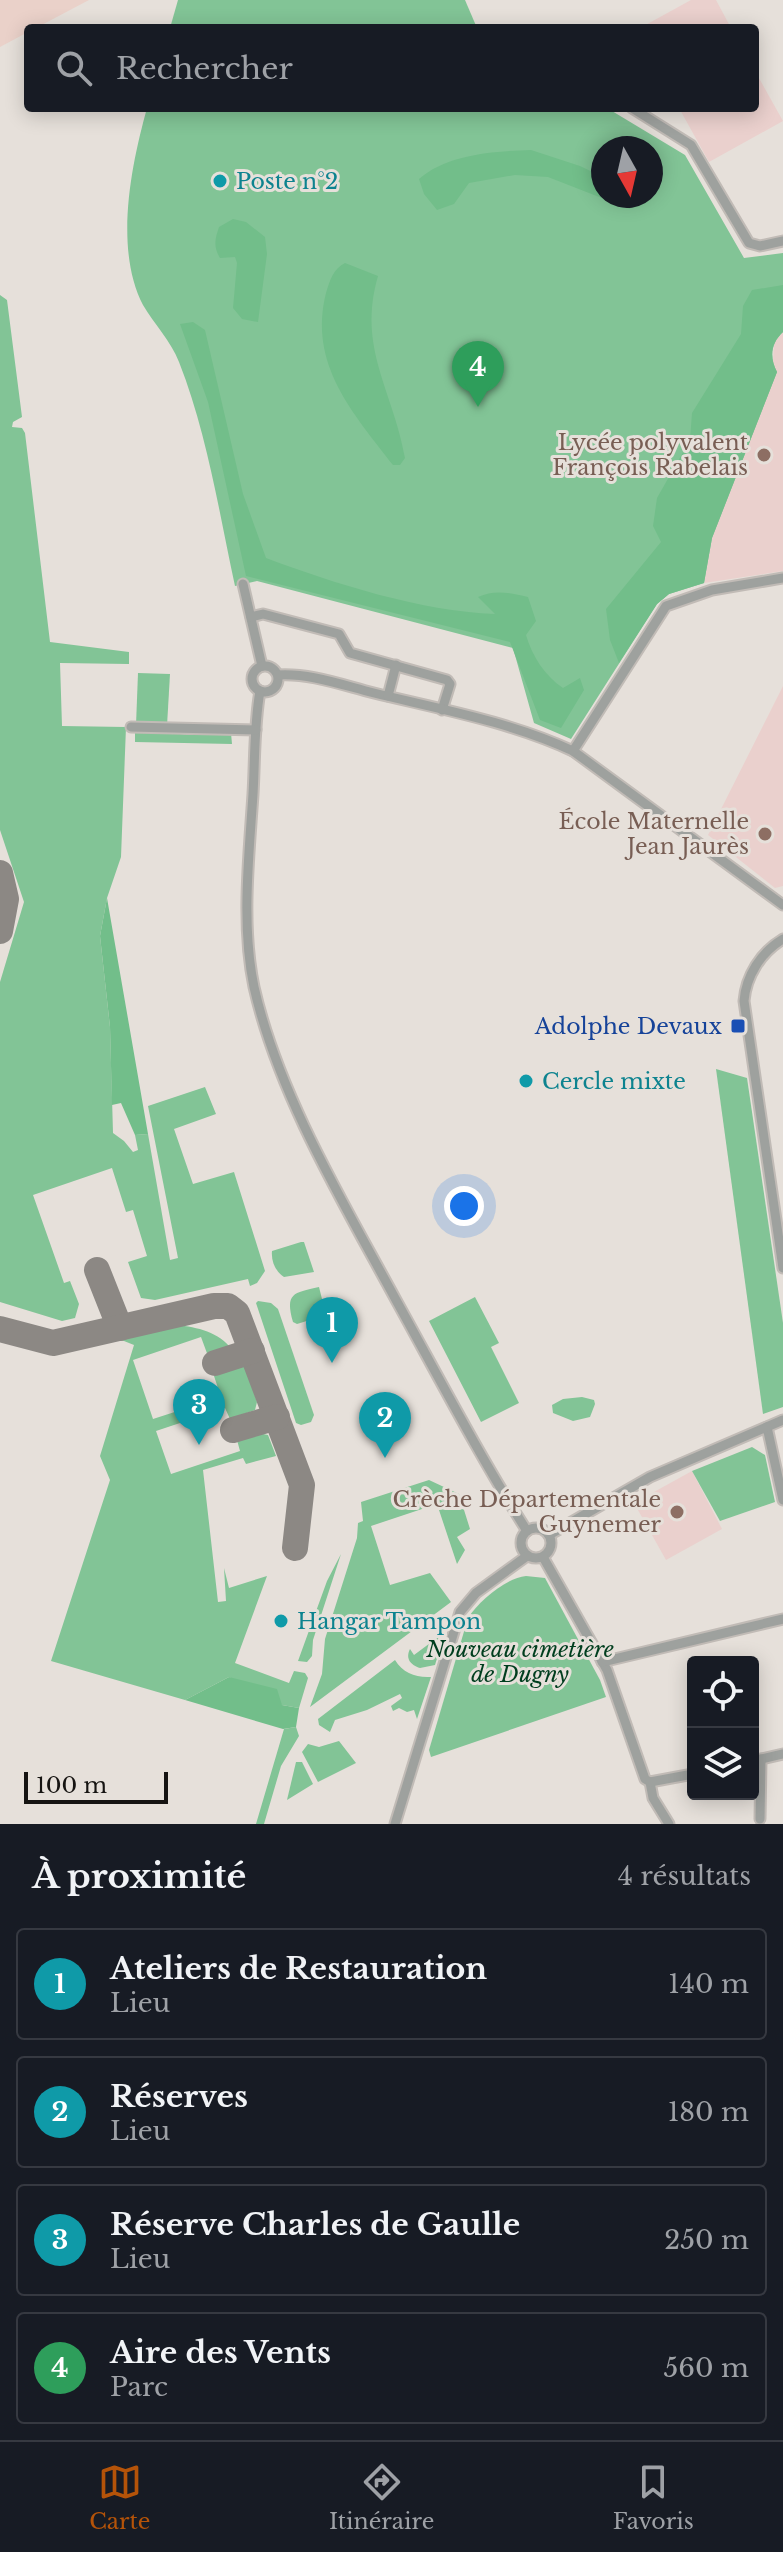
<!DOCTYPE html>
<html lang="fr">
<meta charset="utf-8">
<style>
body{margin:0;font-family:"Libre Baskerville",serif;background:#242831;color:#f1f3f6}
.controls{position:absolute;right:24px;bottom:24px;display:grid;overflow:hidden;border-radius:8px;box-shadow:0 4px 20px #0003}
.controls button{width:72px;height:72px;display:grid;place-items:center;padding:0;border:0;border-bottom:2px solid #363941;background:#171b24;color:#f1f3f6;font:40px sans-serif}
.compass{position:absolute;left:591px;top:136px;width:72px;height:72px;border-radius:50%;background:#171b24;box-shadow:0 4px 20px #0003;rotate:172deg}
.scale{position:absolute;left:24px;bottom:20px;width:144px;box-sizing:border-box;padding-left:8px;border:4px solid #161412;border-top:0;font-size:22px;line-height:28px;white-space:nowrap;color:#161412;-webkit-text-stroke:6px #e6e0da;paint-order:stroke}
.you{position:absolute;left:464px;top:1206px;width:28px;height:28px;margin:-20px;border:6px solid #fff;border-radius:50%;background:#1a73e8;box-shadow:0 0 0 12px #1a73e833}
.badge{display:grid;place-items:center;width:52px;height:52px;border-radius:50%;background:#b45309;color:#fff;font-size:26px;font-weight:700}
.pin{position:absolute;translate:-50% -66px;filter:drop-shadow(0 2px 4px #0008)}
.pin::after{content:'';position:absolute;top:42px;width:28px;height:24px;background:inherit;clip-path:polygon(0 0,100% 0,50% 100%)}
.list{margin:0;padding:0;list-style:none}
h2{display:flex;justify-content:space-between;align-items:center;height:104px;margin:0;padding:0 32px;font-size:34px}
h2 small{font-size:26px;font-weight:400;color:#9ea1a6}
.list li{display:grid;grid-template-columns:52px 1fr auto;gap:24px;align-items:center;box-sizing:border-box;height:112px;margin:0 16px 16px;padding:0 16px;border:2px solid #363941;border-radius:8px}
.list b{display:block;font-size:30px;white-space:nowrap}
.list p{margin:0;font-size:26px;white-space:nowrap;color:#9ea1a6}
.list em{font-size:26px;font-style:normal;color:#9ea1a6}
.icon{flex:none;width:44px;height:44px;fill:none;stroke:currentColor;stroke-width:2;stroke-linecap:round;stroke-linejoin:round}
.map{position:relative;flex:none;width:783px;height:1824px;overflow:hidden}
.search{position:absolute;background:#171b24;box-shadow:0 4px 20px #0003;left:24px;right:24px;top:24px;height:88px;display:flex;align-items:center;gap:20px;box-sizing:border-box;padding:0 28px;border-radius:8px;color:#9ea1a6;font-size:30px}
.sheet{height:616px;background:#171b24}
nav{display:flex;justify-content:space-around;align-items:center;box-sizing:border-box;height:112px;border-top:2px solid #363941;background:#171b24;font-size:22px;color:#9ea1a6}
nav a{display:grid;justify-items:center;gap:4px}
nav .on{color:#b45309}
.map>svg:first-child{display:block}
</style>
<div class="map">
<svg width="783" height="1824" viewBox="0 0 783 1824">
<rect width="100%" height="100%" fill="#e6e0da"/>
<path fill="#ead1c9" d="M0 0H89L36 28H28V32L0 47Z"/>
<g fill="#ead0cd">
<path d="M691 0H716L731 28H640Z"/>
<path d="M755 71 783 121 709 162 679 108H755Z"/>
<path d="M783 332V571L704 583 712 538 773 363 774 342Z"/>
<path d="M783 686V886L775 888 708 835Z"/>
<path d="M692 1471 722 1529 666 1560 634 1503Z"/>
</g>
<g fill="#82c496" fill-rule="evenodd">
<path d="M178 0H465L477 28H170Z"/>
<path d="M147 108H607L685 155 744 258 783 253V332C771 343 769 357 777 372L712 538 704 583 669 594 657 604 571 739 534 723 513 648 257 581 235 586C219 512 207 433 179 362 171 341 154 324 143 305 114 249 131 166 147 108ZM603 148H651V196H603Z"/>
<path d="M0 295 7 300 22 417 13 422 12 427 22 428 25 433 50 642 129 652V664L60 663 62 726 126 727 121 857 107 898 100 936 110 1027 113 1133 124 1141 133 1152 138 1150 135 1135 148 1134 170 1260 178 1258 148 1106 205 1087 216 1114 174 1129 193 1184 234 1172 265 1271 257 1283 250 1286 248 1279 155 1300 141 1298 128 1262 147 1256 133 1210 126 1212 112 1168 33 1195 64 1283 70 1281 79 1304 75 1318 62 1321 0 1302V982L24 902 0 830Z"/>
<path d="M138 673 170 674 167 726 136 725Z"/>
<path d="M141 731 193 735 231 733 232 744 135 742V733Z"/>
<path d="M716 1069 747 1078 783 1323V1407L763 1414Z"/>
<path d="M301 1242H304L314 1272 284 1277C275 1271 271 1261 272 1251Z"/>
<path d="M319 1287 326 1315 297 1324 293 1322C285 1293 293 1293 319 1287Z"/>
<path d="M475 1297 499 1343 491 1347 519 1403 481 1422 429 1321Z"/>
<path d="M258 1301 271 1303 278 1309 314 1415 311 1422 301 1425 296 1423 256 1303Z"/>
<path d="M173 1325C193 1326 216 1331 229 1346L226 1350 208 1356 201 1337 133 1360 153 1419 221 1397 214 1376 222 1373 221 1368 239 1362 245 1365 257 1402 255 1410 230 1419 225 1408 156 1431 171 1474 240 1451 237 1440 258 1433 268 1435 276 1456 246 1464 243 1458 203 1470 218 1602 226 1601 224 1568 229 1588 267 1576 235 1663 289 1683 294 1671 305 1673 308 1678 299 1708 282 1705 229 1677 185 1700 51 1661 110 1480 100 1456 134 1345 119 1339Z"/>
<path d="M582 1397 594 1400 595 1404 590 1417 573 1421 553 1413 552 1405 563 1399Z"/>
<path d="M752 1447 765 1455 775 1502 720 1521 692 1471Z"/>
<path d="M429 1480 459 1494 470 1529 457 1537 465 1550 457 1564 437 1504 371 1526 390 1585 430 1573 451 1602 310 1707 322 1674 325 1639 357 1538 358 1523 363 1521 361 1502Z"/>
<path d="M341 1554 313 1640 312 1656 307 1662 298 1661 327 1581Z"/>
<path d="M526 1576 545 1578 600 1680 606 1697 431 1757 429 1750 468 1618C479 1601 506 1578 526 1576Z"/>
<path d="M445 1632 435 1665 420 1668C411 1665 405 1659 410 1649L414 1655Z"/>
<path d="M395 1660C403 1673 416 1678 431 1677L417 1719 414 1710 407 1712 399 1708 393 1711 391 1706 402 1698 400 1694 367 1710 335 1720 330 1732 319 1725 318 1719Z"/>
<path d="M296 1727 299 1736 281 1766 264 1824H256L284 1729Z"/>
<path d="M339 1741 356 1763 318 1782 302 1752 308 1744 319 1747Z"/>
<path d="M296 1762H302L313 1784 287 1800Z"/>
</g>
<g fill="#72be8a">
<path d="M531 150 580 166 603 177V196H634L630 209 548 177 515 175 469 183 454 204 437 210 424 194 419 179C447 154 495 151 531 150Z"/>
<path d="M233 219 246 222 265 237 267 254 258 322 242 319 233 308 237 263 235 257 220 258C213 246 215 239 219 227Z"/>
<path d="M345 263 378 276C357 348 393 390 405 458L400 465H393C353 413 308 364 326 293 330 280 333 269 345 263Z"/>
<path d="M783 285V332C771 343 769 357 777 372L712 538 704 583 669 594 657 604 619 663 610 640 606 609 661 542 653 526 657 498 690 440 692 413 741 334 743 306 752 290Z"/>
<path d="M193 322 205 330 243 494 266 558C336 584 420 611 495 614L478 597C495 589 510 593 528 597L536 621 526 635C532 656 545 676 563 688L580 678 584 690 561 728 540 720 510 642 246 576 208 402 180 324Z"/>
<path d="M107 898 148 1134 135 1135 121 1103 112 1105 110 1027 100 936Z"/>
<path d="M229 1677 277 1689 282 1705 299 1708 296 1727 283 1729 185 1700Z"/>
</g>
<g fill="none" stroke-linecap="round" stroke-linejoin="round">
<g stroke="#8c8884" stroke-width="26">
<path d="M0 873 6 899 0 931"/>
<path d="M97 1270 120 1328"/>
<path d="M0 1329 53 1343 214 1306H228L237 1313 302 1485 295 1548"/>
<path d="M215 1363 252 1351"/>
<path d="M233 1430 277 1417"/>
</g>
<defs>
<g id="street">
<path d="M632 108 691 145 749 243 760 246 783 241"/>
<path d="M243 584 262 666"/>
<path d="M251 617 263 614 339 634 350 653 447 680 450 684 442 710"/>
<circle cx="265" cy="679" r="13"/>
<path d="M278 675C310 673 342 685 374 693 440 709 511 722 573 751L783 905"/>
<path d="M260 691C254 725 255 760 253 794 249 856 241 925 254 987 278 1094 344 1204 396 1300 439 1378 480 1457 527 1531"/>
<path d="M388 696 396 665"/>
<path d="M131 727 256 730"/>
<path d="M573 751 666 606 712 590 783 578"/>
<path d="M783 939C761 952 746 976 744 1001L783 1268"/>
<path d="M767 1427 783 1500"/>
<circle cx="536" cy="1543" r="15"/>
<path d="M549 1535 650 1477 783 1420"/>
<path d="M543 1557 607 1670 645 1779 650 1782 653 1798 669 1824"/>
<path d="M602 1662 783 1619"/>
<path d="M753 1761 783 1754"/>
<path d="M650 1782 693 1774"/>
<path d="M760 1819 761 1759"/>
<path d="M395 1824 460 1612 476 1593 527 1556"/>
</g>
</defs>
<use href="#street" stroke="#c1bbb6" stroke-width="13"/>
<use href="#street" stroke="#9ea19e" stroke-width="9"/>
</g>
<g fill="#0f9aa8" stroke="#e6e0da" stroke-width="3">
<circle cx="220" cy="181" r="8"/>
<circle cx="526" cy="1081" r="8"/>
<circle cx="281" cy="1621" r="8"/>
</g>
<g fill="#8d6e63" stroke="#e6e0da" stroke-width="3">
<circle cx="764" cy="455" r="8"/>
<circle cx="765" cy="834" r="8"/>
<circle cx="677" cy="1512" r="8"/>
</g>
<rect fill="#1a4fb4" stroke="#e6e0da" stroke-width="3" x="730" y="1018" width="16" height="16" rx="4"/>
<g text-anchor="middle" stroke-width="6" stroke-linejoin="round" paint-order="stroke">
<g font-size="22" fill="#0d838f" stroke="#e6e0da" text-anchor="start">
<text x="236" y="189">Poste n°2</text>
<text x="542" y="1089">Cercle mixte</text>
<text x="297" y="1629">Hangar Tampon</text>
</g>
<g font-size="22" fill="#785e54" stroke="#e6e0da" text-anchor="end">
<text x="748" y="450">Lycée polyvalent<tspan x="748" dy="25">François Rabelais</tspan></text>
<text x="749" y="829">École Maternelle<tspan x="749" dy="25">Jean Jaurès</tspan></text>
<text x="661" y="1507">Crèche Départementale<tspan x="661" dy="25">Guynemer</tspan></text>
</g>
<g font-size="22" fill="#164399" stroke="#e6e0da" text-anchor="end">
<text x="722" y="1034">Adolphe Devaux</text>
</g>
<g font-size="22" font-style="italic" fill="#003e1e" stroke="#e6e0da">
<text x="520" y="1657">Nouveau cimetière<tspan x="520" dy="25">de Dugny</tspan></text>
</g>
</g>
</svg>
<div class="controls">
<button><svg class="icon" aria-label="locate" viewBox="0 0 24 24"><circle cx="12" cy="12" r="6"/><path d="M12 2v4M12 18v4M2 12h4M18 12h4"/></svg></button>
<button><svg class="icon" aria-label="layers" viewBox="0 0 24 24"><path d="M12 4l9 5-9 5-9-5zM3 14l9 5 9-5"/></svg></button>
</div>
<svg class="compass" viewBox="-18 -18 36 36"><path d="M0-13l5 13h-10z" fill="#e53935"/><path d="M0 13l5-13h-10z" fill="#9ea1a6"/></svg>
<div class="scale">100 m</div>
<div class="you"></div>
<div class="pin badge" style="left:332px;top:1363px;background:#0f9aa8">1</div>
<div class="pin badge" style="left:385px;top:1458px;background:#0f9aa8">2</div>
<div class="pin badge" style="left:199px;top:1445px;background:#0f9aa8">3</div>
<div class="pin badge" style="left:478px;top:407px;background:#2e9e5b">4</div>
<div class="search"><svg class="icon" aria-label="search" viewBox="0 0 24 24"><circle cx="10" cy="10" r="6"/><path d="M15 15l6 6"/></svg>Rechercher</div>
</div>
<section class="sheet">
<h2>À proximité<small>4 résultats</small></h2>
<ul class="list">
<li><span class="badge" style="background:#0f9aa8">1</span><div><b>Ateliers de Restauration</b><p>Lieu</p></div><em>140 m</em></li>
<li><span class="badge" style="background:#0f9aa8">2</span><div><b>Réserves</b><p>Lieu</p></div><em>180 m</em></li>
<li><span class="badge" style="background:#0f9aa8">3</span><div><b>Réserve Charles de Gaulle</b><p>Lieu</p></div><em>250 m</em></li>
<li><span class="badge" style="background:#2e9e5b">4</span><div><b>Aire des Vents</b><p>Parc</p></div><em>560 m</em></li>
</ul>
</section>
<nav>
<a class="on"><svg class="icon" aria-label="map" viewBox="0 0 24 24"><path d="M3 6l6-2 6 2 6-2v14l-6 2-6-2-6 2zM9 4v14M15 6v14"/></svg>Carte</a>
<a><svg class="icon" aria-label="directions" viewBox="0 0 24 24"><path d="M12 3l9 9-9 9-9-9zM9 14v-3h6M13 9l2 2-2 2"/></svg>Itinéraire</a>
<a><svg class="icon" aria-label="saved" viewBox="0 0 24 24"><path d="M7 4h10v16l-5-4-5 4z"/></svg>Favoris</a>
</nav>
